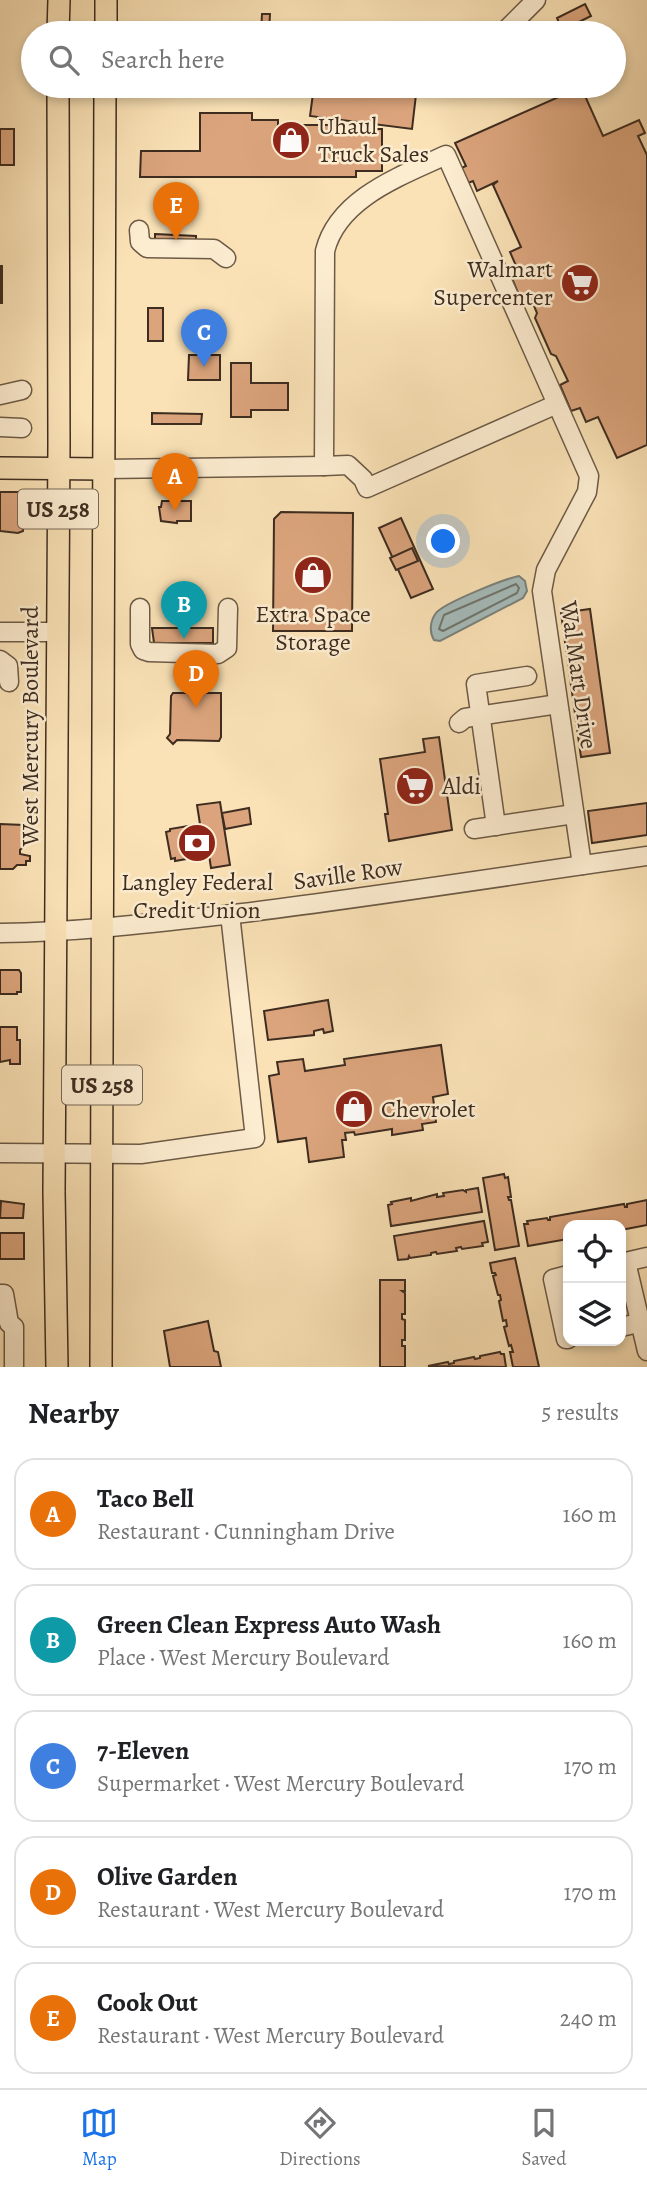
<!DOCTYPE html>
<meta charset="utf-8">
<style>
body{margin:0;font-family:Alegreya,serif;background:#f2f2f2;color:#202124}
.controls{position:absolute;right:21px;bottom:21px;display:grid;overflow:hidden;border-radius:14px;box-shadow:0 4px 10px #0003}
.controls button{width:63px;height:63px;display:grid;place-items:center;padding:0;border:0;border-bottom:2px solid #e0e0e0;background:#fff;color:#202124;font:35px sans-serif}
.you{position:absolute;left:444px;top:542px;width:24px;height:24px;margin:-18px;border:5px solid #fff;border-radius:50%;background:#1a73e8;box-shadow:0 0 0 10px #1a73e833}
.badge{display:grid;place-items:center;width:46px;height:46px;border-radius:50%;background:#1a73e8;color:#fff;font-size:23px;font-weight:700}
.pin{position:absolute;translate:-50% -58px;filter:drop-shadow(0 2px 4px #0008)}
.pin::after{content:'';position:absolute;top:37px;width:24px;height:21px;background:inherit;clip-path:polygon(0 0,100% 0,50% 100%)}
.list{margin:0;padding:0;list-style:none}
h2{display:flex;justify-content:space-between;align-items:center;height:91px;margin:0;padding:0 28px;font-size:30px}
h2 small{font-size:23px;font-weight:400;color:#757577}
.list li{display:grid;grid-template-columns:46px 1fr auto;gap:21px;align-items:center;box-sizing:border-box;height:112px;margin:0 14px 14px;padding:0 14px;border:2px solid #e0e0e0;border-radius:21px}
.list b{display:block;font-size:26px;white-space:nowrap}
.list p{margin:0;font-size:23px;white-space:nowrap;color:#757577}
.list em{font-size:23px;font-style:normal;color:#757577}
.icon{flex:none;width:38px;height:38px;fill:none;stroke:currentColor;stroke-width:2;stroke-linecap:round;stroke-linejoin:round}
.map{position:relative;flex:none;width:647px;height:1367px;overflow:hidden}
.search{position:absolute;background:#fff;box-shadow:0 4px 10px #0003;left:21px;right:21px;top:21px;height:77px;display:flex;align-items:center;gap:18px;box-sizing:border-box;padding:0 24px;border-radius:38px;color:#757577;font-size:26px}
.sheet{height:721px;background:#fff}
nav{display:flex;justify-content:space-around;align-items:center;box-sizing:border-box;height:98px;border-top:2px solid #e0e0e0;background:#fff;font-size:19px;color:#757577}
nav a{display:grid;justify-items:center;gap:4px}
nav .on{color:#1a73e8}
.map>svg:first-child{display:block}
</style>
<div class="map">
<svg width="647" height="1367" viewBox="0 0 647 1367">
<rect width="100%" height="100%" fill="#fae2b6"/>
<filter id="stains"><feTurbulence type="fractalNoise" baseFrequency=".00286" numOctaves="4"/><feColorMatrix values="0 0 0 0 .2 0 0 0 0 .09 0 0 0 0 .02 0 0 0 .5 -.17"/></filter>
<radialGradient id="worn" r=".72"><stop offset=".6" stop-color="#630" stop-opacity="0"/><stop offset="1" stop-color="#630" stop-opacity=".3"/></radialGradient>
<path fill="#a4bbba" stroke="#7b827c" stroke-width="2" d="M519 576 525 581 527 591 523 598 440 641 434 640C429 632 430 621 436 613 444 603 504 579 519 576Z"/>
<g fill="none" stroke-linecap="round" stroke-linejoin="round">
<path stroke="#70746d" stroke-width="2" d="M516 584 519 588 517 593 443 631 439 629 444 615Z"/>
</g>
<g fill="#dba47c" stroke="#3d2c20" stroke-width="2">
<path d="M585 4 591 16 557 33H541L560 25 557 18Z"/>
<path d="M262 14H270L269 33H261Z"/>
<path d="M352 23 363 24 362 33H351Z"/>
<path d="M314 86H417L412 129 310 116Z"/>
<path d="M581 87 603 136 639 120 645 133 638 136 647 155V445L617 458 598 417 586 422 580 408 571 411 560 385 568 381 556 356 551 354 535 318 537 313 529 294 520 298 509 271 517 268 510 252 521 247 493 185 498 181 477 191 473 181 468 183 461 168 466 166 455 143Z"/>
<path d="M200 113H252V120H278V125H356V129H382V171H356V177H140L141 151H200Z"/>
<rect x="0" y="129" width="14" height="36"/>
<path d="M155 234 196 236V245L155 246Z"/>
<rect x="0" y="266" width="2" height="37"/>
<rect x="148" y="308" width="15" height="33"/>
<path d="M189 355H220V380H188Z"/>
<path d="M231 363H251V383H288V410H251V417H231Z"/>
<path d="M152 413 202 414 201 424H152Z"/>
<path d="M0 492H23L22 522H25V528H23V531L18 533 0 531Z"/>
<path d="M162 501H191V521H177V523L161 521 159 507H161Z"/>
<path d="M281 512 353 513 352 631H273L274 519Z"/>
<path d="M401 518 433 589 411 598 379 528Z"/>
<path d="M412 548 418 561 396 570 390 558Z"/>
<path d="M590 609 610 753 581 757 561 613Z"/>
<path d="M152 628H213V643H154Z"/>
<path d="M173 693H221V737L219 741 177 740 173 744 167 738 170 734 171 696Z"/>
<path d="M439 737 452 830 389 841 385 814H388L380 759 425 752 423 739Z"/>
<path d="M220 802 230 865 211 868 209 855 175 861V858L171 859 166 832 170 831V829L200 824 197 805Z"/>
<path d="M647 803V835L592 843 588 811Z"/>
<path d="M249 808 251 824 225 829 222 813Z"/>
<path d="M0 824 24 825V846L20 850V854L30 856V861H26V865H17L13 869H0Z"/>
<path d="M0 970H19L21 973V992H17V994H0Z"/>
<path d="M328 1000 333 1031 324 1033 323 1029 314 1031V1035L268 1040 264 1011Z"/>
<path d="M0 1027H17V1040H20V1064H10V1060L0 1062Z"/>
<path d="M441 1045 448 1094 433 1097 436 1122 422 1124 423 1130 392 1135V1129L355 1135 354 1132 345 1133 346 1140H342L344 1157 309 1162 306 1138 278 1142 269 1076 279 1074 277 1062 303 1059 305 1071 345 1065 344 1059Z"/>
<path d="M504 1174 505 1178 508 1177 511 1197H508L509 1200H511L519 1246 495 1250 483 1178Z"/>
<path d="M478 1188 482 1212 391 1226 388 1205 392 1204 391 1202 411 1198V1201L437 1194V1197L444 1196 443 1193 463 1190 466 1192V1190Z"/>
<path d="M647 1200V1225L621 1230V1225H568V1239L528 1246 524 1224H528L527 1221 547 1218 548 1220H550V1217L624 1204 625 1207H627V1204Z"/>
<path d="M1 1201 24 1204 23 1218H0Z"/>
<path d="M484 1221 488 1242 482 1243 483 1246 462 1249 461 1247 456 1248 457 1251 437 1254 436 1252 431 1253V1255L410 1258 409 1256 408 1259 398 1260 394 1236Z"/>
<rect x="0" y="1233" width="24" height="26"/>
<path d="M515 1258 539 1367H513L510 1352H513L511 1345 509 1346 504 1327 507 1326 506 1320 503 1321 499 1301 501 1300 500 1295H498L493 1276 496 1275 495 1273H492L490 1263Z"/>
<path d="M380 1280H405V1291H402L405 1293V1314H402V1319L405 1320V1340H402V1346H405V1367H380Z"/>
<path d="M208 1321 214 1351 218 1352 221 1367H170L164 1331Z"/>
<path d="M500 1352 501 1354H504L506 1367 428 1366 448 1362 449 1364 454 1363V1361L474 1357 475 1359 480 1358V1356Z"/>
</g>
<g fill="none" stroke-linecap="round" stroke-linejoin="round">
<defs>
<g id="minor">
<path d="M503 33 536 0"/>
<path d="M139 230 140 242 147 248 214 249 226 258"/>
<path d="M0 395 22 390"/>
<path d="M557 404 367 488 363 479 348 465 324 466 325 251C338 198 401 176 446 155L533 350 589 476 587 492 546 570 542 591 582 865"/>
<path d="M0 427 22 428"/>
<path d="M105 469 324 466"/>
<path d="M140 608V644L143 650 149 652 218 654 227 648 228 608"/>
<path d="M0 632H57"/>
<path d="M0 660 8 666 9 682"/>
<path d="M459 723 465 718 558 704"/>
<path d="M496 826 476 684 527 676"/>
<path d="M474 829 574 814"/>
<path d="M0 933C82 932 162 922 243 913 378 896 512 875 647 856"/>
<path d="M0 1153 141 1154 255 1138 230 914"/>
<path d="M626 1262 647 1351"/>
<path d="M621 1263 647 1257"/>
<path d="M568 1275 553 1279 566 1339H568"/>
<path d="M0 1294H4L9 1323 14 1327V1367"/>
<path d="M621 1327 647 1321"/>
</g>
<g id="major">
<path d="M58 33 59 0"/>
<path d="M106 33V0"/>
<path d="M0 468 105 469"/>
<path d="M57 1367 54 1192 59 444 58 86"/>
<path d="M101 1367 105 86"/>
</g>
</defs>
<use href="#minor" stroke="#6c5a46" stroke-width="21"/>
<use href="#major" stroke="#3d2c20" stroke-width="24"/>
<use href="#minor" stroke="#fcecd0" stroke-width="18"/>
<use href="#major" stroke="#fae2b6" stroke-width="21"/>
</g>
<defs>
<symbol id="shop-disc" viewBox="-11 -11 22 22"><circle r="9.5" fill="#8f2418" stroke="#fcecd0"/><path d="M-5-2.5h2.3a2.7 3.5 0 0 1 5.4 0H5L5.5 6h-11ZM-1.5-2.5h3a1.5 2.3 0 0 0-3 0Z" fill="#fff"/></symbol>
<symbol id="supermarket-disc" viewBox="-11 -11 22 22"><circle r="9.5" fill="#8f2418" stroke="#fcecd0"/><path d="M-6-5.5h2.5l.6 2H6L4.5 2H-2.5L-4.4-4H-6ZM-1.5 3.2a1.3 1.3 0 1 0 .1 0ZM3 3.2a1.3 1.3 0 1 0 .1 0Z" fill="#fff"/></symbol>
<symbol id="bank-disc" viewBox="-11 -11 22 22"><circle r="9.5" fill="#8f2418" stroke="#fcecd0"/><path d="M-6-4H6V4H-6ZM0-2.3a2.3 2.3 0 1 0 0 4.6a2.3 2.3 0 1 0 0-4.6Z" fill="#fff"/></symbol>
</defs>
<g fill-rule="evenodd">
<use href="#shop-disc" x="269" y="118" width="44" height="44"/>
<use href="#supermarket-disc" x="558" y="261" width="44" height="44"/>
<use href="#shop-disc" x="291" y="553" width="44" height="44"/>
<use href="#supermarket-disc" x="393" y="764" width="44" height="44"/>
<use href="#bank-disc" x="175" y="821" width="44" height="44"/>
<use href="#shop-disc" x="332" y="1087" width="44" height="44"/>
</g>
<g text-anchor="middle" stroke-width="5" stroke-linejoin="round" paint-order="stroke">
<g fill="#fcecd0" stroke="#766655" stroke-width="2">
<rect x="18" y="489.5" width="80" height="39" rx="5"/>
<rect x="62" y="1065.5" width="80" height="39" rx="5"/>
</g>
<g font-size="23" font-weight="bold" fill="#3d2c20">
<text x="58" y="517">US 258</text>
<text x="102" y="1093">US 258</text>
</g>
<g font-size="24" fill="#3d2c20" stroke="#fcecd0" text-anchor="start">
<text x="318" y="134">Uhaul<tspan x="318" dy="28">Truck Sales</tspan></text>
<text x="553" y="277" text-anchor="end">Walmart<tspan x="553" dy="28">Supercenter</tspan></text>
<text x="313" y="622" text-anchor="middle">Extra Space<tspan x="313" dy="28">Storage</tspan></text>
<text x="442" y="794">Aldi</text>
<text x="197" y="890" text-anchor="middle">Langley Federal<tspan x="197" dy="28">Credit Union</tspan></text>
<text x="381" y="1117">Chevrolet</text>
</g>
<g font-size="24" fill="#3d2c20" stroke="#fcecd0">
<text transform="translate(579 675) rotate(82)" y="8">Wal Mart Drive</text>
<text transform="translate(30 726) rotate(-90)" y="8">West Mercury Boulevard</text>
<text transform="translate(348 874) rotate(-8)" y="8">Saville Row</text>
</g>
</g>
<rect width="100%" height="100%" filter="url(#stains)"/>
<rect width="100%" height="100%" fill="url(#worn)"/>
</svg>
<div class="controls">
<button><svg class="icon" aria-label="locate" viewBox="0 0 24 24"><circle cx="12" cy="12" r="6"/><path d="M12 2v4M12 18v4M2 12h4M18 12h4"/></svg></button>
<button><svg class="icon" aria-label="layers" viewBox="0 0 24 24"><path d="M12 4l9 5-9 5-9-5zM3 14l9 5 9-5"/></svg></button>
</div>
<div class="you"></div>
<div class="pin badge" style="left:175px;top:511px;background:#e8710a">A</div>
<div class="pin badge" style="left:184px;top:639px;background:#0f9aa8">B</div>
<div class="pin badge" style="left:204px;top:367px;background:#3f7fe0">C</div>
<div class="pin badge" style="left:196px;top:708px;background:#e8710a">D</div>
<div class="pin badge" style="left:176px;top:240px;background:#e8710a">E</div>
<div class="search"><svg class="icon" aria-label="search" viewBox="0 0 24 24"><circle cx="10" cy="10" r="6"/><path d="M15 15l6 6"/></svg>Search here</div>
</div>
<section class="sheet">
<h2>Nearby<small>5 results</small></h2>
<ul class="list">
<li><span class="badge" style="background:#e8710a">A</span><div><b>Taco Bell</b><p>Restaurant · Cunningham Drive</p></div><em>160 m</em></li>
<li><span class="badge" style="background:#0f9aa8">B</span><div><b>Green Clean Express Auto Wash</b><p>Place · West Mercury Boulevard</p></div><em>160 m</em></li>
<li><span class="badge" style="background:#3f7fe0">C</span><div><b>7-Eleven</b><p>Supermarket · West Mercury Boulevard</p></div><em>170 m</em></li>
<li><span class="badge" style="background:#e8710a">D</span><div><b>Olive Garden</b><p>Restaurant · West Mercury Boulevard</p></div><em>170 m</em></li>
<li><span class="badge" style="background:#e8710a">E</span><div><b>Cook Out</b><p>Restaurant · West Mercury Boulevard</p></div><em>240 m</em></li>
</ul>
</section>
<nav>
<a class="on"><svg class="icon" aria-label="map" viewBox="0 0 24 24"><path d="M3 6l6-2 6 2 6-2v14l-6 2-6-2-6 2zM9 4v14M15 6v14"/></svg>Map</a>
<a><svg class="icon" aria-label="directions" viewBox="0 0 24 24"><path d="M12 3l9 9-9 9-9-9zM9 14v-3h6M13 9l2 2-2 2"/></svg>Directions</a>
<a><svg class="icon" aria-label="saved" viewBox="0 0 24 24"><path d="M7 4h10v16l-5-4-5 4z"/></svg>Saved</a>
</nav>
